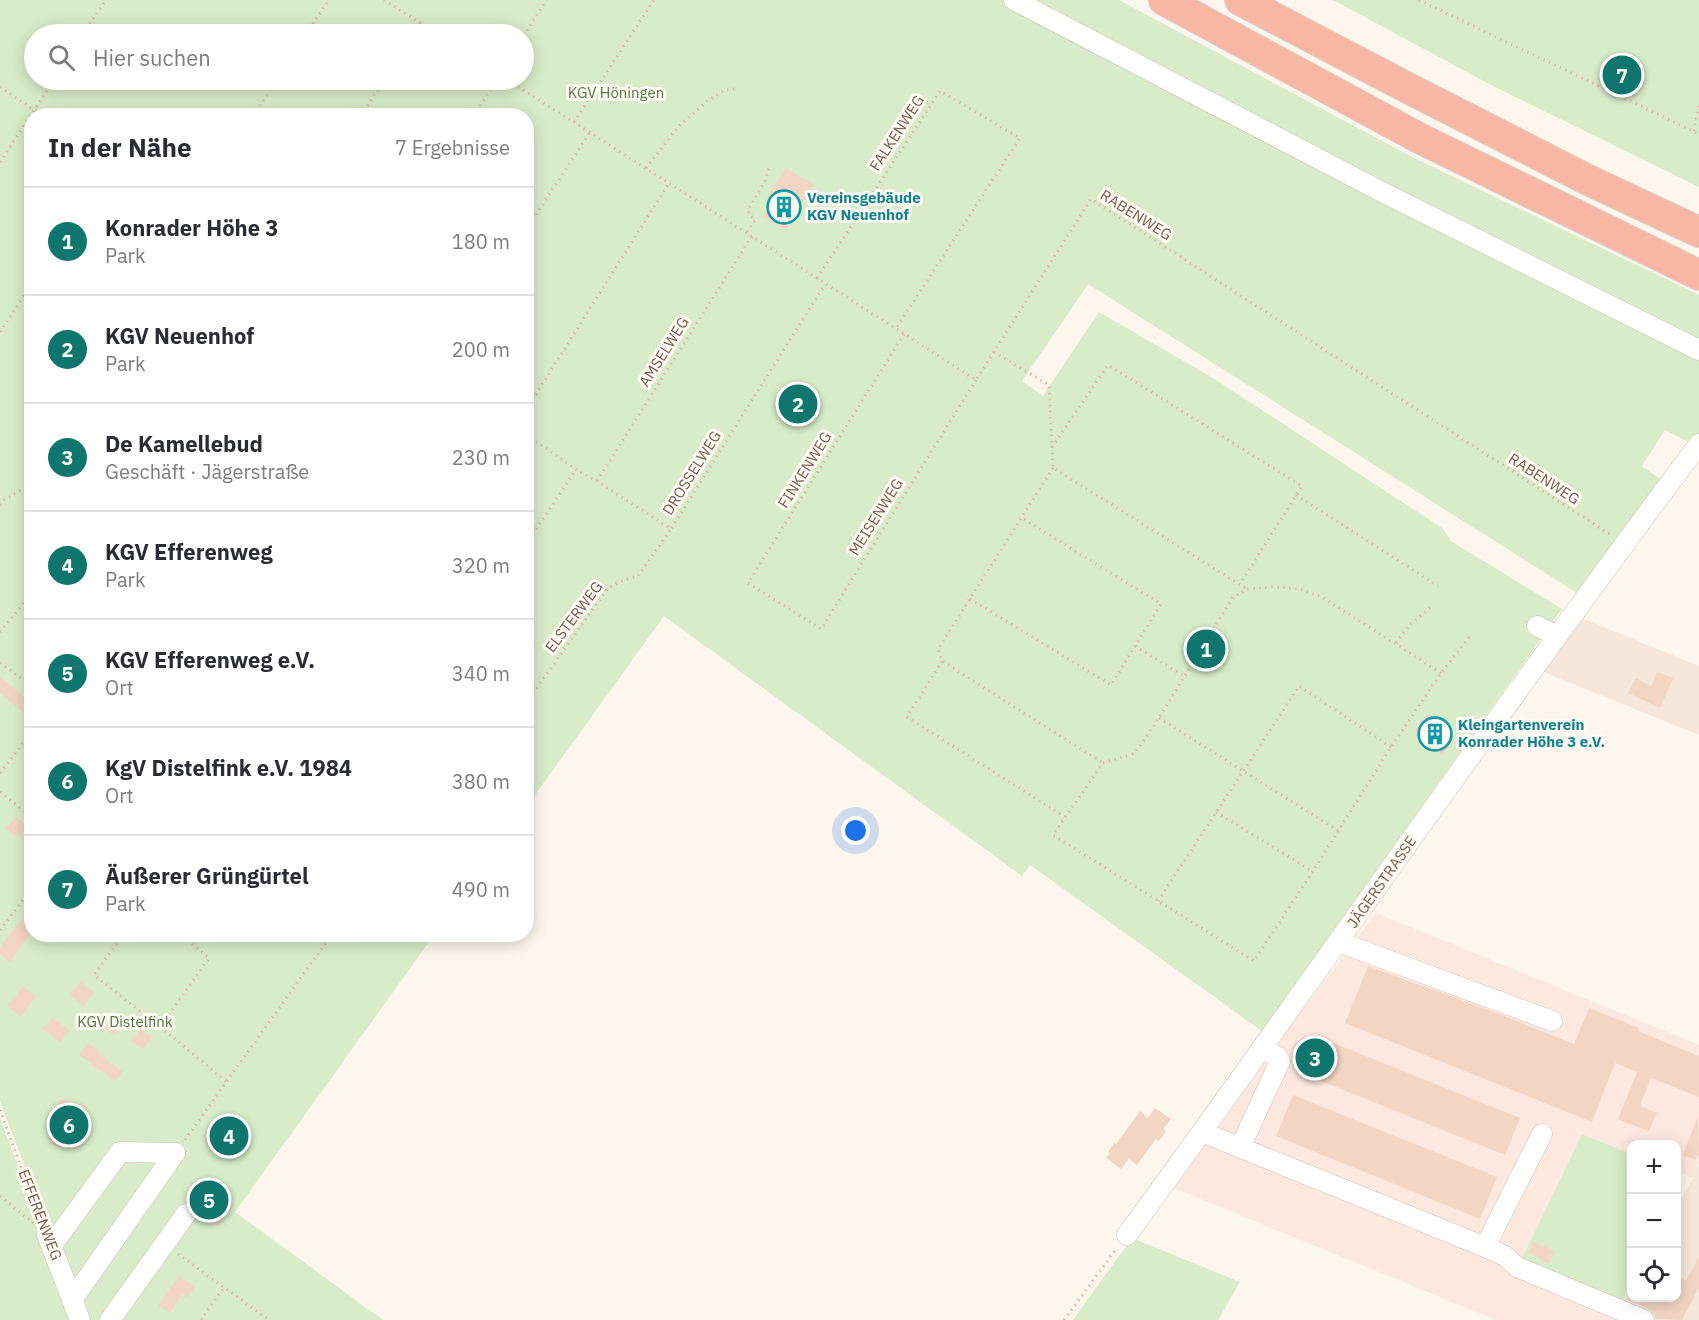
<!DOCTYPE html>
<html lang="de">
<meta charset="utf-8">
<style>
body{margin:0;font-family:"IBM Plex Sans",sans-serif;background:#f7f7f7;color:#2b2b33}
.controls{position:absolute;right:18px;bottom:18px;display:grid;overflow:hidden;border-radius:12px;box-shadow:0 3px 15px #0003}
.controls button{width:54px;height:54px;display:grid;place-items:center;padding:0;border:0;border-bottom:2px solid #e1e1e2;background:#fff;color:#2b2b33;font:30px sans-serif}
.you{position:absolute;left:856px;top:831px;width:21px;height:21px;margin:-15px;border:4px solid #fff;border-radius:50%;background:#1a73e8;box-shadow:0 0 0 9px #1a73e833}
.badge{display:grid;place-items:center;width:39px;height:39px;border-radius:50%;background:#0f766e;color:#fff;font-size:20px;font-weight:700}
.pin{position:absolute;translate:-50% -50%;border:3px solid #fff;box-shadow:0 2px 6px #0006}
.list{margin:0;padding:0;list-style:none}
h2{display:flex;justify-content:space-between;align-items:center;height:78px;margin:0;padding:0 24px;font-size:26px}
h2 small{font-size:20px;font-weight:400;color:#7c7c81}
.list li{display:grid;grid-template-columns:39px 1fr auto;gap:18px;align-items:center;box-sizing:border-box;height:108px;padding:0 24px;border-top:2px solid #e1e1e2}
.list b{display:block;font-size:22px;white-space:nowrap}
.list p{margin:0;font-size:20px;white-space:nowrap;color:#7c7c81}
.list em{font-size:20px;font-style:normal;color:#7c7c81}
.icon{flex:none;width:33px;height:33px;fill:none;stroke:currentColor;stroke-width:2;stroke-linecap:round;stroke-linejoin:round}
.map{position:relative;flex:none;width:1699px;height:1320px;overflow:hidden}
.search{position:absolute;background:#fff;box-shadow:0 3px 15px #0003;left:24px;top:24px;width:510px;height:66px;display:flex;align-items:center;gap:15px;box-sizing:border-box;padding:0 21px;border-radius:33px;color:#7c7c81;font-size:22px}
.panel{position:absolute;background:#fff;box-shadow:0 3px 15px #0003;left:24px;top:108px;width:510px;height:834px;border-radius:24px}
.map>svg:first-child{display:block}
</style>
<div class="map">
<svg width="1699" height="1320" viewBox="0 0 1699 1320">
<rect width="100%" height="100%" fill="#fdf6ec"/>
<g fill="#f5e8da">
<path d="M1582 618 1699 666V735L1541 671Z"/>
<path d="M1699 1164V1320H1648L1618 1308 1631 1286 1632 1298H1676L1677 1207 1693 1178Z"/>
</g>
<path fill="#fde8e0" d="M1376 913 1699 1045V1164L1693 1178 1677 1172 1676 1144H1632L1631 1154 1582 1134 1520 1262 1648 1320H1496L1169 1186Z"/>
<g fill="#d8ecc9" fill-rule="evenodd">
<path d="M0 0H1119L1412 157 1699 295V452L1690 443 1665 430 1642 466 1663 481 1580 595 1088 284 1022 381 1043 396 1099 312 1213 378 1442 528 1451 541 1562 609 1262 1031 1030 865 1022 876 664 616 527 806 526 116H32V934L434 935 235 1212 383 1320H86L59 1245 46 1223 0 1101ZM34 34H524V80H34Z"/>
<path d="M1333 0H1699V187L1491 85Z"/>
<path d="M0 1118 75 1320H0Z"/>
<path d="M1582 1134 1631 1154V1286L1618 1308 1520 1262Z"/>
<path d="M1132 1238 1240 1282 1218 1320H1073Z"/>
</g>
<g fill="#f3d5c3">
<path d="M786 168 814 185 786 230 763 216 773 199 768 195Z"/>
<path d="M1657 672 1673 678 1660 708 1628 693 1636 678 1651 686Z"/>
<path d="M0 677 31 702 23 712 0 693Z"/>
<path d="M1428 714 1445 725 1442 729 1454 737 1443 755 1425 744 1428 739 1415 731 1422 720 1424 721Z"/>
<path d="M16 817 32 829V846L17 834 16 836 6 829Z"/>
<path d="M22 919 32 926V931L10 962 0 954V947Z"/>
<path d="M1368 966 1494 1012 1574 1044 1589 1008 1639 1028 1638 1031 1699 1056V1097L1651 1078 1640 1106 1657 1113 1649 1131 1629 1124 1618 1119 1637 1072 1615 1063 1592 1122 1345 1023Z"/>
<path d="M80 982 94 992 84 1006 70 995Z"/>
<path d="M23 986 36 996 21 1017 7 1006Z"/>
<path d="M109 1014 122 1023 114 1035 101 1026Z"/>
<path d="M52 1018 70 1030 60 1042 43 1029Z"/>
<path d="M141 1029 152 1037 143 1049 131 1041Z"/>
<path d="M1316 1036 1520 1118 1505 1155 1301 1073Z"/>
<path d="M88 1043 100 1052 99 1054 123 1072 115 1081 79 1055Z"/>
<path d="M1293 1095 1497 1177 1480 1219 1276 1136Z"/>
<path d="M59 1099 87 1106 78 1150 49 1144Z"/>
<path d="M1155 1108 1171 1119 1163 1129 1166 1131 1159 1141 1156 1139 1137 1165 1129 1159 1121 1169 1106 1158 1110 1153 1108 1152 1114 1143 1116 1144 1140 1111 1148 1118Z"/>
<path d="M1698 1116 1699 1154 1696 1160 1683 1155Z"/>
<path d="M211 1180 226 1191 223 1196 234 1204 218 1226 197 1211 193 1205 188 1202 195 1192 200 1196Z"/>
<path d="M1533 1242 1555 1251 1549 1264 1528 1253Z"/>
<path d="M1699 1257V1288L1682 1320 1656 1319 1654 1313 1649 1309 1626 1299 1627 1298H1677V1276L1686 1281Z"/>
<path d="M179 1276 195 1287 187 1298 182 1294 170 1313 158 1305Z"/>
</g>
<g fill="none" stroke-linecap="round" stroke-linejoin="round">
<defs>
<g id="minor">
<path d="M1014 0 1384 193 1699 350"/>
<path d="M1537 626 1557 636"/>
<path d="M1339 942 1552 1021"/>
<path d="M1202 1132 1485 1247 1542 1134"/>
<path d="M1240 1148 1280 1061 1277 1056 1262 1049"/>
<path d="M47 1235 80 1320"/>
<path d="M1127 1235C1319 972 1504 704 1699 444"/>
<path d="M52 1245 120 1152 175 1153"/>
<path d="M1485 1247 1505 1256 1517 1267 1644 1320"/>
<path d="M72 1300 175 1153"/>
<path d="M110 1320 186 1214"/>
</g>
<g id="highway">
<path d="M1164 0 1419 138 1699 275"/>
<path d="M1240 0 1406 87 1588 180 1699 232"/>
</g>
</defs>
<use href="#minor" stroke="#d1beb0" stroke-width="21"/>
<use href="#highway" stroke="#dad1cd" stroke-width="32"/>
<g stroke="#d9b8a5" stroke-width="3" stroke-dasharray="1.5 4.5" stroke-linecap="butt">
<path d="M384 0 438 34"/>
<path d="M1419 0 1699 134"/>
<path d="M83 34 106 0"/>
<path d="M306 34 329 0"/>
<path d="M413 34 420 23"/>
<path d="M524 36 546 0"/>
<path d="M508 80 976 380 1091 199 1611 535"/>
<path d="M0 87 43 116"/>
<path d="M253 116 277 80"/>
<path d="M361 116 384 80"/>
<path d="M474 116 496 80"/>
<path d="M574 122 654 0"/>
<path d="M1694 131 1699 104"/>
<path d="M0 162 54 80"/>
<path d="M646 168 679 126 707 101 725 90 735 89"/>
<path d="M526 230 590 132"/>
<path d="M747 232 755 220 749 214 748 210 765 181 769 167"/>
<path d="M817 278 940 91 1020 138 895 330"/>
<path d="M0 332 32 283"/>
<path d="M904 334 748 583 821 629 976 380"/>
<path d="M994 352 1049 385 1053 468 1247 589"/>
<path d="M526 410 669 183"/>
<path d="M526 435 556 455 576 470 597 481 671 529 825 284"/>
<path d="M1052 447 1108 365 1302 486 1240 584"/>
<path d="M1053 468 938 649 942 661 1103 763"/>
<path d="M597 481 752 236"/>
<path d="M1296 495 1438 586"/>
<path d="M0 505 4 500 24 488"/>
<path d="M526 544 576 470"/>
<path d="M970 599 1111 685 1161 604 1022 518"/>
<path d="M0 632 32 593"/>
<path d="M1396 643 1410 624 1430 608"/>
<path d="M1135 646 1184 676"/>
<path d="M942 661 907 717 1065 817"/>
<path d="M0 663 32 686"/>
<path d="M1441 673 1322 597 1299 589 1275 587 1248 589 1233 597 1159 718 1135 753 1103 763 1053 835 1254 961 1313 871 1391 747 1441 673 1471 635"/>
<path d="M526 703 608 588 619 582 638 576 671 529"/>
<path d="M1159 718 1337 830"/>
<path d="M0 773 32 732"/>
<path d="M0 792 32 817"/>
<path d="M1216 812 1312 871"/>
<path d="M1158 901 1299 686 1391 747"/>
<path d="M0 930 32 888"/>
<path d="M124 934 94 975 160 1027 209 958 180 934"/>
<path d="M160 1027 227 1082"/>
<path d="M0 1110 41 1221"/>
<path d="M185 1140 332 934"/>
<path d="M0 1196 36 1225"/>
<path d="M178 1254 269 1320"/>
<path d="M201 1320 224 1287"/>
<path d="M1064 1320 1117 1248"/>
</g>
<use href="#minor" stroke="#fff" stroke-width="20"/>
<use href="#highway" stroke="#f7b7a3" stroke-width="30"/>
</g>
<defs>
<symbol id="building-ring" viewBox="-11 -11 22 22"><circle r="9.5" fill="#fffaf3" stroke="#0f9aa8" stroke-width="1.5"/><path d="M-4-6H4V6H1V3H-1V6H-4ZM-2.5-4.3h1.7v1.8h-1.7ZM.8-4.3h1.7v1.8H.8ZM-2.5-1h1.7V.8h-1.7ZM.8-1h1.7V.8H.8Z" fill="#0f9aa8"/></symbol>
</defs>
<g fill-rule="evenodd">
<use href="#building-ring" x="765" y="188" width="38" height="38"/>
<use href="#building-ring" x="1416" y="715" width="38" height="38"/>
</g>
<g text-anchor="middle" stroke-width="6" stroke-linejoin="round" paint-order="stroke">
<g font-size="15" fill="#537a41" stroke="#fffaf3">
<text x="616" y="98">KGV Höningen</text>
<text x="125" y="1027">KGV Distelfink</text>
</g>
<g font-size="15" fill="#7a5c4d" stroke="#fffaf3">
<text transform="translate(897 133) rotate(-57)" y="5">FALKENWEG</text>
<text transform="translate(1136 215) rotate(32)" y="5">RABENWEG</text>
<text transform="translate(664 352) rotate(-58)" y="5">AMSELWEG</text>
<text transform="translate(805 470) rotate(-58)" y="5">FINKENWEG</text>
<text transform="translate(692 473) rotate(-58)" y="5">DROSSELWEG</text>
<text transform="translate(1544 479) rotate(33)" y="5">RABENWEG</text>
<text transform="translate(876 517) rotate(-58)" y="5">MEISENWEG</text>
<text transform="translate(574 617) rotate(-53)" y="5">ELSTERWEG</text>
<text transform="translate(1382 882) rotate(-55)" y="5">JÄGERSTRASSE</text>
<text transform="translate(40 1215) rotate(69)" y="5">EFFERENWEG</text>
</g>
<g font-size="15" font-weight="bold" fill="#0d838f" stroke="#fffaf3" text-anchor="start">
<text x="807" y="203">Vereinsgebäude<tspan x="807" dy="17">KGV Neuenhof</tspan></text>
<text x="1458" y="730">Kleingartenverein<tspan x="1458" dy="17">Konrader Höhe 3 e.V.</tspan></text>
</g>
</g>
</svg>
<div class="controls">
<button>+</button>
<button>−</button>
<button><svg class="icon" aria-label="locate" viewBox="0 0 24 24"><circle cx="12" cy="12" r="6"/><path d="M12 2v4M12 18v4M2 12h4M18 12h4"/></svg></button>
</div>
<div class="you"></div>
<div class="pin badge" style="left:1206px;top:649px">1</div>
<div class="pin badge" style="left:798px;top:404px">2</div>
<div class="pin badge" style="left:1315px;top:1058px">3</div>
<div class="pin badge" style="left:229px;top:1136px">4</div>
<div class="pin badge" style="left:209px;top:1200px">5</div>
<div class="pin badge" style="left:69px;top:1125px">6</div>
<div class="pin badge" style="left:1622px;top:75px">7</div>
<div class="search"><svg class="icon" aria-label="search" viewBox="0 0 24 24"><circle cx="10" cy="10" r="6"/><path d="M15 15l6 6"/></svg>Hier suchen</div>
<section class="panel">
<h2>In der Nähe<small>7 Ergebnisse</small></h2>
<ul class="list">
<li><span class="badge">1</span><div><b>Konrader Höhe 3</b><p>Park</p></div><em>180 m</em></li>
<li><span class="badge">2</span><div><b>KGV Neuenhof</b><p>Park</p></div><em>200 m</em></li>
<li><span class="badge">3</span><div><b>De Kamellebud</b><p>Geschäft · Jägerstraße</p></div><em>230 m</em></li>
<li><span class="badge">4</span><div><b>KGV Efferenweg</b><p>Park</p></div><em>320 m</em></li>
<li><span class="badge">5</span><div><b>KGV Efferenweg e.V.</b><p>Ort</p></div><em>340 m</em></li>
<li><span class="badge">6</span><div><b>KgV Distelfink e.V. 1984</b><p>Ort</p></div><em>380 m</em></li>
<li><span class="badge">7</span><div><b>Äußerer Grüngürtel</b><p>Park</p></div><em>490 m</em></li>
</ul>
</section>
</div>
